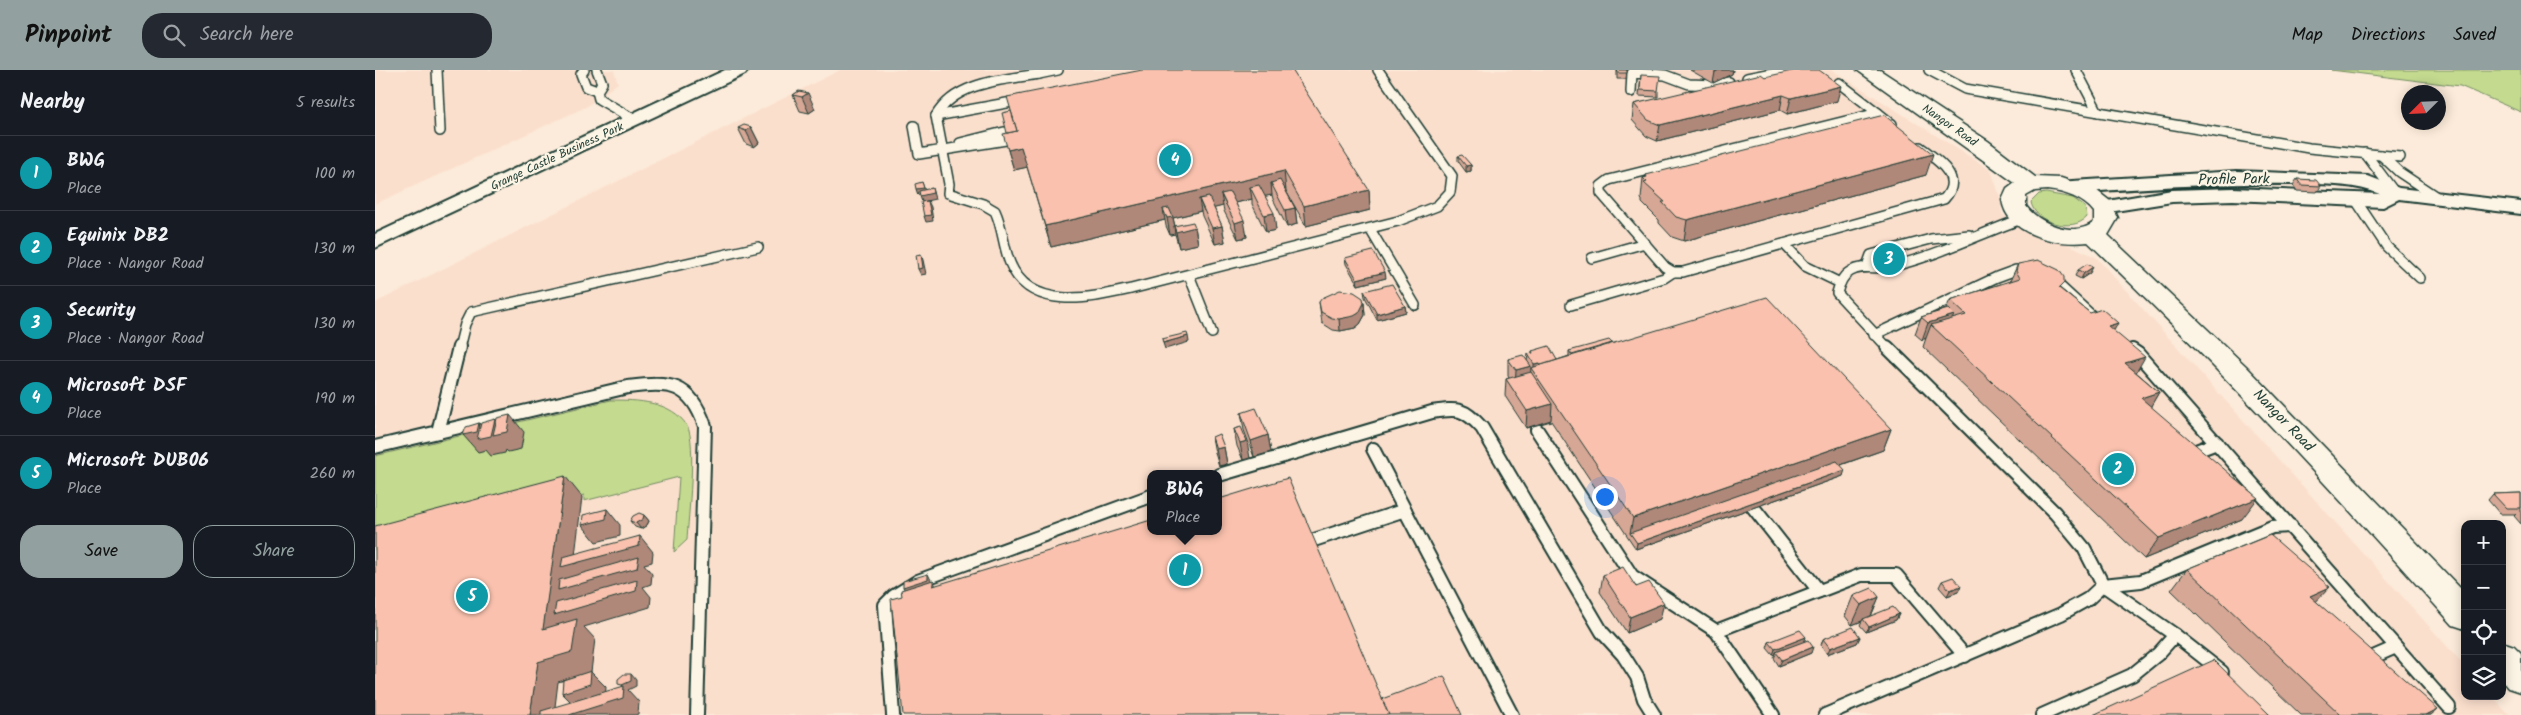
<!DOCTYPE html>
<meta charset="utf-8">
<style>
body{margin:0;font-family:Kalam,sans-serif;background:#242831;color:#f1f3f6}
.controls{position:absolute;right:15px;bottom:15px;display:grid;overflow:hidden;border-radius:10px;box-shadow:0 2px 12px #0003}
.controls button{width:45px;height:45px;display:grid;place-items:center;padding:0;border:0;border-bottom:1px solid #363941;background:#171b24;color:#f1f3f6;font:25px sans-serif}
.compass{position:absolute;left:2026px;top:15px;width:45px;height:45px;border-radius:50%;background:#171b24;box-shadow:0 2px 12px #0003;rotate:246deg}
.you{position:absolute;left:1229px;top:426px;width:18px;height:18px;margin:-12px;border:4px solid #fff;border-radius:50%;background:#1a73e8;box-shadow:0 0 0 8px #1a73e833}
.badge{display:grid;place-items:center;width:32px;height:32px;border-radius:50%;background:#92a19f;color:#fff;font-size:16px;font-weight:700}
.pin{position:absolute;translate:-50% -50%;border:2px solid #fff;box-shadow:0 1px 5px #0006}
.popup{position:absolute;left:772px;top:400px;width:75px;height:65px;box-sizing:border-box;display:grid;place-content:center;border-radius:10px;background:#171b24;filter:drop-shadow(0 1px 4px #0005);font-size:16px;white-space:nowrap;color:#9ea1a6}
.popup b{font-size:19px;color:#f1f3f6}
.popup::after{content:'';position:absolute;left:50%;top:100%;margin-left:-10px;border:10px solid transparent;border-top-color:#171b24}
.list{margin:0;padding:0;list-style:none}
h2{display:flex;justify-content:space-between;align-items:center;height:65px;margin:0;padding:0 20px;font-size:21px}
h2 small{font-size:16px;font-weight:400;color:#9ea1a6}
.list li{display:grid;grid-template-columns:32px 1fr auto;gap:15px;align-items:center;box-sizing:border-box;height:75px;padding:0 20px;border-top:1px solid #363941}
.list b{display:block;font-size:19px;white-space:nowrap}
.list p{margin:0;font-size:16px;white-space:nowrap;color:#9ea1a6}
.list em{font-size:16px;font-style:normal;color:#9ea1a6}
.actions{display:flex;gap:10px;padding:15px 20px}
.actions a{flex:1;padding:11px 0;border:1px solid #92a19f;border-radius:20px;text-align:center;font-size:18px;color:#92a19f}
.actions .main{background:#92a19f;color:#111}
.icon{flex:none;width:28px;height:28px;fill:none;stroke:currentColor;stroke-width:2;stroke-linecap:round;stroke-linejoin:round}
.map{position:relative;flex:none;width:2146px;height:645px;overflow:hidden}
header{display:flex;align-items:center;gap:30px;box-sizing:border-box;height:70px;padding:0 25px;background:#92a19f;color:#111}
header strong{font-size:24px}
nav{display:flex;gap:28px;margin-inline-start:auto;font-size:18px}
.search{width:350px;height:45px;background:#242831;display:flex;align-items:center;gap:12px;box-sizing:border-box;padding:0 18px;border-radius:20px;color:#9ea1a6;font-size:19px}
main{display:flex}
aside{flex:1;background:#171b24}
.map>svg:first-child{display:block}
</style>
<header>
<strong>Pinpoint</strong>
<div class="search"><svg class="icon" aria-label="search" viewBox="0 0 24 24"><circle cx="10" cy="10" r="6"/><path d="M15 15l6 6"/></svg>Search here</div>
<nav><a>Map</a><a>Directions</a><a>Saved</a></nav>
</header>
<main>
<aside>
<h2>Nearby<small>5 results</small></h2>
<ul class="list">
<li><span class="badge" style="background:#0f9aa8">1</span><div><b>BWG</b><p>Place</p></div><em>100 m</em></li>
<li><span class="badge" style="background:#0f9aa8">2</span><div><b>Equinix DB2</b><p>Place · Nangor Road</p></div><em>130 m</em></li>
<li><span class="badge" style="background:#0f9aa8">3</span><div><b>Security</b><p>Place · Nangor Road</p></div><em>130 m</em></li>
<li><span class="badge" style="background:#0f9aa8">4</span><div><b>Microsoft DSF</b><p>Place</p></div><em>190 m</em></li>
<li><span class="badge" style="background:#0f9aa8">5</span><div><b>Microsoft DUB06</b><p>Place</p></div><em>260 m</em></li>
</ul>
<div class="actions"><a class="main">Save</a><a>Share</a></div>
</aside>
<div class="map">
<svg width="2146" height="645" viewBox="0 0 2146 645">
<rect width="100%" height="100%" fill="#fcebda"/>
<filter id="ink" filterUnits="userSpaceOnUse"><feTurbulence type="fractalNoise" baseFrequency=".02" numOctaves="2"/><feDisplacementMap in="SourceGraphic" scale="10" xChannelSelector="R" yChannelSelector="G"/><feConvolveMatrix kernelMatrix="1 2 1 2 8 2 1 2 1" color-interpolation-filters="sRGB"/></filter>
<g filter="url(#ink)">
<g fill="#fbdfcd" fill-rule="evenodd">
<path d="M0 0H239L243 13 211 37 0 134Z"/>
<path d="M465 0H1457L1616 100 1626 129 1627 144 1649 162 1668 169 1688 172 1721 187 2090 596V626H2117L2134 645H0V233ZM776 404H844V461H776Z"/>
</g>
<g fill="#c4da8f" stroke="#728c62">
<path d="M1956 0H2146V42L2085 16Z"/>
<path d="M1671 123 1698 128 1710 137 1712 147C1698 163 1659 153 1656 132L1664 124Z"/>
<path d="M236 330C262 330 297 331 312 356 322 372 313 448 312 470L299 482 304 407 209 431V425L0 480V386Z"/>
</g>
<g fill="none" stroke-linecap="round" stroke-linejoin="round">
<defs>
<g id="lane-far1">
<path d="M62 0 65 61"/>
<path d="M209 0 206 4 211 17 222 21"/>
<path d="M222 0 227 13 222 21 224 29 258 49"/>
<path d="M669 0 664 4 683 0"/>
<path d="M1554 0 1590 19 1934 78 2025 87"/>
<path d="M1701 0 1723 42"/>
<path d="M664 4C629 10 581 11 561 46L574 114 573 123 608 134 620 141C628 158 628 176 635 193 655 242 716 228 756 219L1023 151 1062 136 1075 122 1077 106 1003 0"/>
<path d="M1372 8 1412 0"/>
<path d="M1464 13 1503 43 1234 110 1226 116V123L1290 197 1298 202H1308L1569 129C1590 107 1562 90 1545 77"/>
<path d="M1256 22 1257 3 1290 5 1314 14 1340 15 1354 12"/>
<path d="M1503 43 1517 54"/>
<path d="M561 46 648 30"/>
<path d="M539 56 544 84 631 70"/>
<path d="M585 73 629 62"/>
<path d="M1990 83 2020 123"/>
<path d="M2006 85 2024 102 2063 128"/>
<path d="M1980 129 2012 177 2045 208"/>
<path d="M995 159 1040 235"/>
<path d="M1409 174 1430 196 1465 213"/>
<path d="M1217 188 1270 173"/>
<path d="M1492 196 1496 185 1556 169 1594 165"/>
<path d="M814 205 837 263"/>
<path d="M1675 207 1726 254"/>
<path d="M1196 235 1289 208 1298 202"/>
<path d="M1499 265 1622 207 1641 200 1655 201"/>
<path d="M84 278 90 254 96 242 383 177"/>
<path d="M1513 278 1462 223C1464 215 1468 205 1476 201 1489 194 1501 200 1514 197 1560 187 1604 164 1649 148"/>
</g>
<g id="lane">
<path d="M1757 280 1763 284 2074 637"/>
<path d="M1162 360 1257 506 1341 561"/>
<path d="M63 362 84 277"/>
<path d="M0 377 253 317C295 312 315 312 330 356L322 645"/>
<path d="M998 379 1137 645"/>
<path d="M1813 384 1842 373"/>
<path d="M844 405 1057 342C1083 338 1089 338 1107 358L1227 562 1248 585 1262 607 1269 629 1279 645"/>
<path d="M1374 432 1444 521"/>
<path d="M939 470 1030 440"/>
<path d="M1728 515 1800 565 1847 602"/>
<path d="M1728 515 1766 511 1897 457 1916 456"/>
<path d="M1989 591 2021 577"/>
<path d="M518 645 510 535 519 526 543 511 776 426"/>
<path d="M1398 645 1341 561 1486 505H1521L1590 586"/>
<path d="M1450 645 1686 544 1713 529 1728 515 1709 478 1680 443 1512 277"/>
<path d="M1667 645 1757 605 1783 584 1800 565"/>
</g>
<g id="street">
<path d="M350 0H373L370 4 0 178V164Z"/>
<path d="M1862 101 1993 106 2024 118 2146 132V144L2024 129 2008 137 1858 130 1797 132 1728 143 1721 141 1718 137 1721 133 1797 120 1858 118 2005 124C1978 113 1944 114 1915 114 1842 113 1770 118 1697 123L1690 121 1687 117 1690 113 1697 111Z"/>
</g>
<g id="secondary">
<path d="M1482 0H1505L1613 71 1660 107 1686 108 1721 120 1735 131 1743 148 1733 165 1871 296 2090 523V559L2078 555C1960 423 1841 294 1713 172 1683 176 1632 165 1627 130L1632 119 1640 113ZM1672 120C1690 122 1708 128 1719 142V152C1700 168 1664 154 1651 136V126L1660 121Z"/>
<path d="M2127 572 2139 576 2146 583V622L2134 618 2127 610Z"/>
</g>
</defs>
<use href="#lane-far1" stroke="#1f3d34" stroke-width="12"/>
<use href="#lane" stroke="#1f3d34" stroke-width="16"/>
<use href="#street" stroke="#1f3d34" stroke-width="4"/>
<use href="#secondary" stroke="#1f3d34" stroke-width="3"/>
<use href="#lane-far1" stroke="#fcf5e5" stroke-width="9"/>
<use href="#lane" stroke="#fcf5e5" stroke-width="12"/>
<use href="#street" fill="#fcf5e5" fill-rule="evenodd"/>
<use href="#secondary" fill="#fcf5e5" fill-rule="evenodd"/>
</g>
<g fill="#d7a796" stroke="#1f3d34">
<path d="M1242 0H1252L1251 9H1242Z"/>
<path d="M1315 0H1358L1357 4 1338 13Z"/>
<path d="M1266 5 1283 21V27L1264 26Z"/>
<path d="M1390 7 1462 31 1412 44 1405 40 1282 71 1271 66 1257 50 1259 34Z"/>
<path d="M424 21 440 39 434 43 425 41 418 25Z"/>
<path d="M636 41 994 120 995 140 931 156 911 121 920 138 922 154 912 157 898 129 897 125 890 126 901 160 891 162 877 134V129L861 133 872 167 863 169 849 141 848 136 839 138 847 156 850 172 840 174 827 146 826 141 798 148 800 156 820 157 823 174 804 178 800 164 795 165 791 156 790 150 676 177 652 97 639 100 633 80Z"/>
<path d="M376 57 384 73 379 77 371 74 363 58Z"/>
<path d="M1083 86 1096 95V101L1091 102 1083 91Z"/>
<path d="M1271 105H1551L1309 171 1297 167 1284 153V150L1267 133V130L1266 129 1268 108H1270Z"/>
<path d="M1922 109 1946 116 1942 122 1922 121 1918 115Z"/>
<path d="M1530 183 1528 189 1507 195 1501 190 1503 184Z"/>
<path d="M970 188 1011 208 983 215 971 194Z"/>
<path d="M1643 194 1686 219 1715 243 1739 261 1761 302 1784 322 1775 337 1867 449 1769 489 1548 277 1551 268 1547 270 1540 264 1546 247 1571 239 1575 230 1635 211Z"/>
<path d="M1703 200 1715 203 1706 209 1700 206Z"/>
<path d="M989 221 1030 236 1031 242 1002 250 990 227Z"/>
<path d="M944 232 989 233 990 245 985 254 980 258 965 261 958 260 947 253Z"/>
<path d="M1237 273 1516 359 1508 380 1466 395 1468 406 1261 479 1176 351 1151 358 1130 326 1131 309 1134 308 1133 306V289L1152 291 1153 284 1157 283V281L1182 290 1194 286V281Z"/>
<path d="M866 343 893 365 896 382 879 387 869 360Z"/>
<path d="M859 359 875 388 868 390 862 376Z"/>
<path d="M837 367 849 377 852 394 844 396 840 383Z"/>
<path d="M2146 423V454L2139 446 2141 444H2125L2113 430 2118 424Z"/>
<path d="M269 445 274 451 272 455 266 459 260 457 255 451Z"/>
<path d="M1812 499 1955 517 1941 531 2056 645H1926L1796 520Z"/>
<path d="M1228 505 1261 517 1285 549 1252 563 1225 522Z"/>
<path d="M1567 511 1583 522 1572 526 1564 517Z"/>
<path d="M1478 526 1504 527 1496 546 1524 544 1521 550 1491 562 1485 555 1487 551 1477 555 1470 546Z"/>
<path d="M1485 567 1482 573 1452 584 1446 575 1448 569Z"/>
<path d="M1430 571 1436 583 1404 596 1399 588 1401 584 1398 585 1392 578 1394 572Z"/>
</g>
<g fill="#af887a" stroke="#1f3d34">
<path d="M1344 0H1358L1357 4 1338 13 1340 2Z"/>
<path d="M1466 16 1462 31 1412 44 1416 28Z"/>
<path d="M433 23 440 39 434 43 427 27Z"/>
<path d="M1408 25 1405 40 1282 71 1285 55Z"/>
<path d="M376 57 384 73 379 77 371 61Z"/>
<path d="M646 77 653 97 639 100 633 80Z"/>
<path d="M1558 84 1551 105 1309 171 1312 150Z"/>
<path d="M1096 95V101L1091 102V96Z"/>
<path d="M909 101 911 121 896 113 897 125 881 128 875 117 877 129 851 135 846 124 848 136 829 141 824 129 826 141 798 148 801 161 820 157 823 174 804 178 801 162 799 156 800 164 795 165 792 148 788 139 790 150 676 177 670 156Z"/>
<path d="M547 112 551 124 543 125 541 119Z"/>
<path d="M557 118 560 129 547 132 545 126Z"/>
<path d="M994 120 995 140 931 156 929 136Z"/>
<path d="M553 131 556 137 558 151 551 152 549 146Z"/>
<path d="M920 138 922 154 912 157 910 140Z"/>
<path d="M899 143 901 160 891 162 889 145Z"/>
<path d="M869 150 872 167 863 169 860 153Z"/>
<path d="M847 156 850 172 840 174 837 158Z"/>
<path d="M1530 183 1528 189 1507 195 1509 189Z"/>
<path d="M546 184 548 190 551 204 546 205 543 199Z"/>
<path d="M1718 197 1715 203 1706 209 1709 203Z"/>
<path d="M1010 202 1011 208 983 215 982 209Z"/>
<path d="M989 233 990 245 985 254 980 258 965 261 964 249Z"/>
<path d="M1030 236 1031 242 1002 250V244Z"/>
<path d="M1579 245 1572 261 1556 255 1551 268 1547 270 1553 253Z"/>
<path d="M1743 253 1732 274 1733 256Z"/>
<path d="M813 266 814 272 790 279 788 273Z"/>
<path d="M1770 287 1758 308 1750 293Z"/>
<path d="M1165 293 1164 309 1159 302V294Z"/>
<path d="M1156 296 1155 313 1140 317 1141 300Z"/>
<path d="M1784 322 1772 343 1766 328Z"/>
<path d="M1177 334 1176 350 1151 358 1152 341Z"/>
<path d="M135 345 149 362 146 379 133 382 131 380 130 383 116 386 111 380 103 382 88 365 104 353 115 366 120 349 130 362Z"/>
<path d="M1516 359 1508 380 1258 467 1255 463 1258 448Z"/>
<path d="M893 365 896 382 879 387 876 371Z"/>
<path d="M872 371 875 388 868 390 865 373Z"/>
<path d="M849 377 852 394 844 396 841 379Z"/>
<path d="M1470 400 1468 406 1261 479 1262 473Z"/>
<path d="M190 406 207 427 199 494 265 466 278 482 277 492 269 494 277 504 276 514 268 517 276 527 275 537 209 557 220 569 216 602 231 617 230 630 202 638 187 623 216 602 183 612 179 645H155Z"/>
<path d="M1883 428 1867 449 1769 489 1784 468Z"/>
<path d="M232 439 245 455V466L221 472 207 455Z"/>
<path d="M269 445 274 451 272 455 266 459 261 453Z"/>
<path d="M553 504 558 514V510L566 527 537 533 528 517Z"/>
<path d="M1586 516 1583 522 1572 526 1575 520Z"/>
<path d="M1955 517 1936 537 1935 526Z"/>
<path d="M1504 527 1495 548 1488 549 1487 551 1477 555 1486 535Z"/>
<path d="M1289 533 1285 549 1252 563 1255 547Z"/>
<path d="M1524 544 1521 550 1491 562 1494 557Z"/>
<path d="M1431 567 1429 573 1401 582V584L1398 585 1400 579Z"/>
<path d="M1485 567 1482 573 1452 584 1455 578Z"/>
<path d="M1438 577 1436 583 1404 596 1407 590Z"/>
<path d="M256 604 261 610V616L253 620 264 632 263 644 260 645H194L249 618 247 615Z"/>
<path d="M2063 639 2056 645H2051Z"/>
</g>
<g fill="#fac2ae" stroke="#1f3d34">
<path d="M767 0H917L994 120 929 136 909 101 670 156 646 77 633 80 628 64 642 61 632 27Z"/>
<path d="M1242 0H1252V3H1243Z"/>
<path d="M1421 0H1444L1466 16 1416 28 1408 25 1285 55 1273 50 1259 34 1386 4 1390 7Z"/>
<path d="M1266 5 1285 6 1283 21 1265 20Z"/>
<path d="M424 21 433 23 427 27 418 25Z"/>
<path d="M636 41 642 61 632 63 627 43Z"/>
<path d="M1509 45 1558 84 1312 150 1301 147 1287 132H1290L1269 113 1272 112 1268 108 1272 107 1271 105Z"/>
<path d="M369 55 376 57 371 61 363 58Z"/>
<path d="M1087 85 1096 95 1091 96 1083 86Z"/>
<path d="M1922 109 1941 110 1946 116 1926 115Z"/>
<path d="M905 110 920 138 910 140 896 113Z"/>
<path d="M547 112 549 118 541 119 540 114Z"/>
<path d="M884 115 899 143 889 145 875 117Z"/>
<path d="M557 118 558 123 545 126 544 121Z"/>
<path d="M855 122 869 150 860 153 846 124Z"/>
<path d="M834 127 847 156 837 158 824 129Z"/>
<path d="M553 131 556 145 549 146 546 132Z"/>
<path d="M794 138 798 147 792 148 788 139Z"/>
<path d="M818 152 820 157 801 162 799 156Z"/>
<path d="M1523 178 1530 183 1509 189 1503 184Z"/>
<path d="M998 181 1010 202 982 209 970 188Z"/>
<path d="M546 184 548 198 543 199 541 185Z"/>
<path d="M1663 190 1684 200 1689 207V213L1684 218 1715 243 1727 239 1743 253 1733 256 1770 287 1750 293 1784 322 1766 328 1883 428 1784 468 1556 255 1591 245 1575 230 1645 208 1641 201 1643 194Z"/>
<path d="M1712 194 1718 197 1709 203 1703 200Z"/>
<path d="M1017 214 1030 236 1002 244 989 221Z"/>
<path d="M965 220 979 222 988 228 989 233 984 243 979 246 964 249 957 248 946 242 944 232 947 228Z"/>
<path d="M1392 227 1516 359 1258 448 1156 298Z"/>
<path d="M1573 239 1579 245 1553 253 1546 247Z"/>
<path d="M812 263 813 266 788 273 787 269Z"/>
<path d="M1234 270 1237 273 1197 285 1194 281Z"/>
<path d="M1174 276 1182 290 1166 295 1165 293 1159 294 1153 284 1158 283 1157 281Z"/>
<path d="M1148 285 1156 296 1141 300 1133 289Z"/>
<path d="M1156 302 1177 334 1152 341 1131 309Z"/>
<path d="M881 338 893 365 876 371 866 343Z"/>
<path d="M135 345 132 362 118 365 122 348Z"/>
<path d="M120 349 116 366 102 369 106 353Z"/>
<path d="M104 353 102 362 88 365 91 357Z"/>
<path d="M866 357 872 371 865 373 859 359Z"/>
<path d="M844 364 849 377 841 379 837 367Z"/>
<path d="M1462 391 1470 400 1262 473 1255 463Z"/>
<path d="M190 406 168 559 202 549 197 582 163 592 155 645H0V456Z"/>
<path d="M913 408 1014 645H528L516 529 527 526 526 520 558 510V516L776 450V461H844V429Z"/>
<path d="M2146 423V438H2131L2118 424Z"/>
<path d="M232 439 231 449 207 455 208 445Z"/>
<path d="M264 443 269 445 268 449 261 453 255 451 258 446Z"/>
<path d="M1895 465 1955 517 1935 526 2063 639 2051 645H1966L1812 499Z"/>
<path d="M265 466 264 476 186 497 188 487Z"/>
<path d="M264 487 262 498 183 520 184 510Z"/>
<path d="M1248 497 1261 517 1274 512 1289 533 1255 547 1228 505Z"/>
<path d="M553 504V509L528 517V511Z"/>
<path d="M1578 507 1586 516 1575 520 1567 511Z"/>
<path d="M262 510 261 521 179 545 181 533Z"/>
<path d="M1497 518 1504 527 1486 535 1478 526Z"/>
<path d="M1518 537 1524 544 1494 557 1488 549Z"/>
<path d="M1478 557 1485 567 1455 578 1448 569Z"/>
<path d="M1425 560 1431 567 1400 579 1394 572Z"/>
<path d="M1433 570 1438 577 1407 590 1401 582Z"/>
<path d="M1839 590 1895 645H1718Z"/>
<path d="M216 601 215 614 187 623 188 610Z"/>
<path d="M249 604H256V611L247 615 243 614V609Z"/>
<path d="M1069 606 1087 645H1014L1007 629Z"/>
<path d="M249 616 248 628 194 645H166V641Z"/>
</g>
</g>
<g text-anchor="middle" stroke-width="4.5" stroke-linejoin="round" paint-order="stroke">
<g font-size="12" fill="#1f3d34" stroke="#fcf5e5">
<text transform="translate(1575 55) rotate(35)" y="4">Nangor Road</text>
<text transform="translate(182 86) rotate(-25)" y="4">Grange Castle Business Park</text>
</g>
<g font-size="15" fill="#1f3d34" stroke="#fcf5e5">
<text transform="translate(1859 109) rotate(-1)" y="5">Profile Park</text>
<text transform="translate(1909 350) rotate(46)" y="5">Nangor Road</text>
</g>
</g>
</svg>
<div class="controls">
<button>+</button>
<button>−</button>
<button><svg class="icon" aria-label="locate" viewBox="0 0 24 24"><circle cx="12" cy="12" r="6"/><path d="M12 2v4M12 18v4M2 12h4M18 12h4"/></svg></button>
<button><svg class="icon" aria-label="layers" viewBox="0 0 24 24"><path d="M12 4l9 5-9 5-9-5zM3 14l9 5 9-5"/></svg></button>
</div>
<svg class="compass" viewBox="-18 -18 36 36"><path d="M0-13l5 13h-10z" fill="#e53935"/><path d="M0 13l5-13h-10z" fill="#9ea1a6"/></svg>
<div class="you"></div>
<div class="pin badge" style="left:810px;top:500px;background:#0f9aa8">1</div>
<div class="popup"><b>BWG</b>Place</div>
<div class="pin badge" style="left:1743px;top:399px;background:#0f9aa8">2</div>
<div class="pin badge" style="left:1514px;top:189px;background:#0f9aa8">3</div>
<div class="pin badge" style="left:800px;top:90px;background:#0f9aa8">4</div>
<div class="pin badge" style="left:97px;top:526px;background:#0f9aa8">5</div>
</div>
</main>
